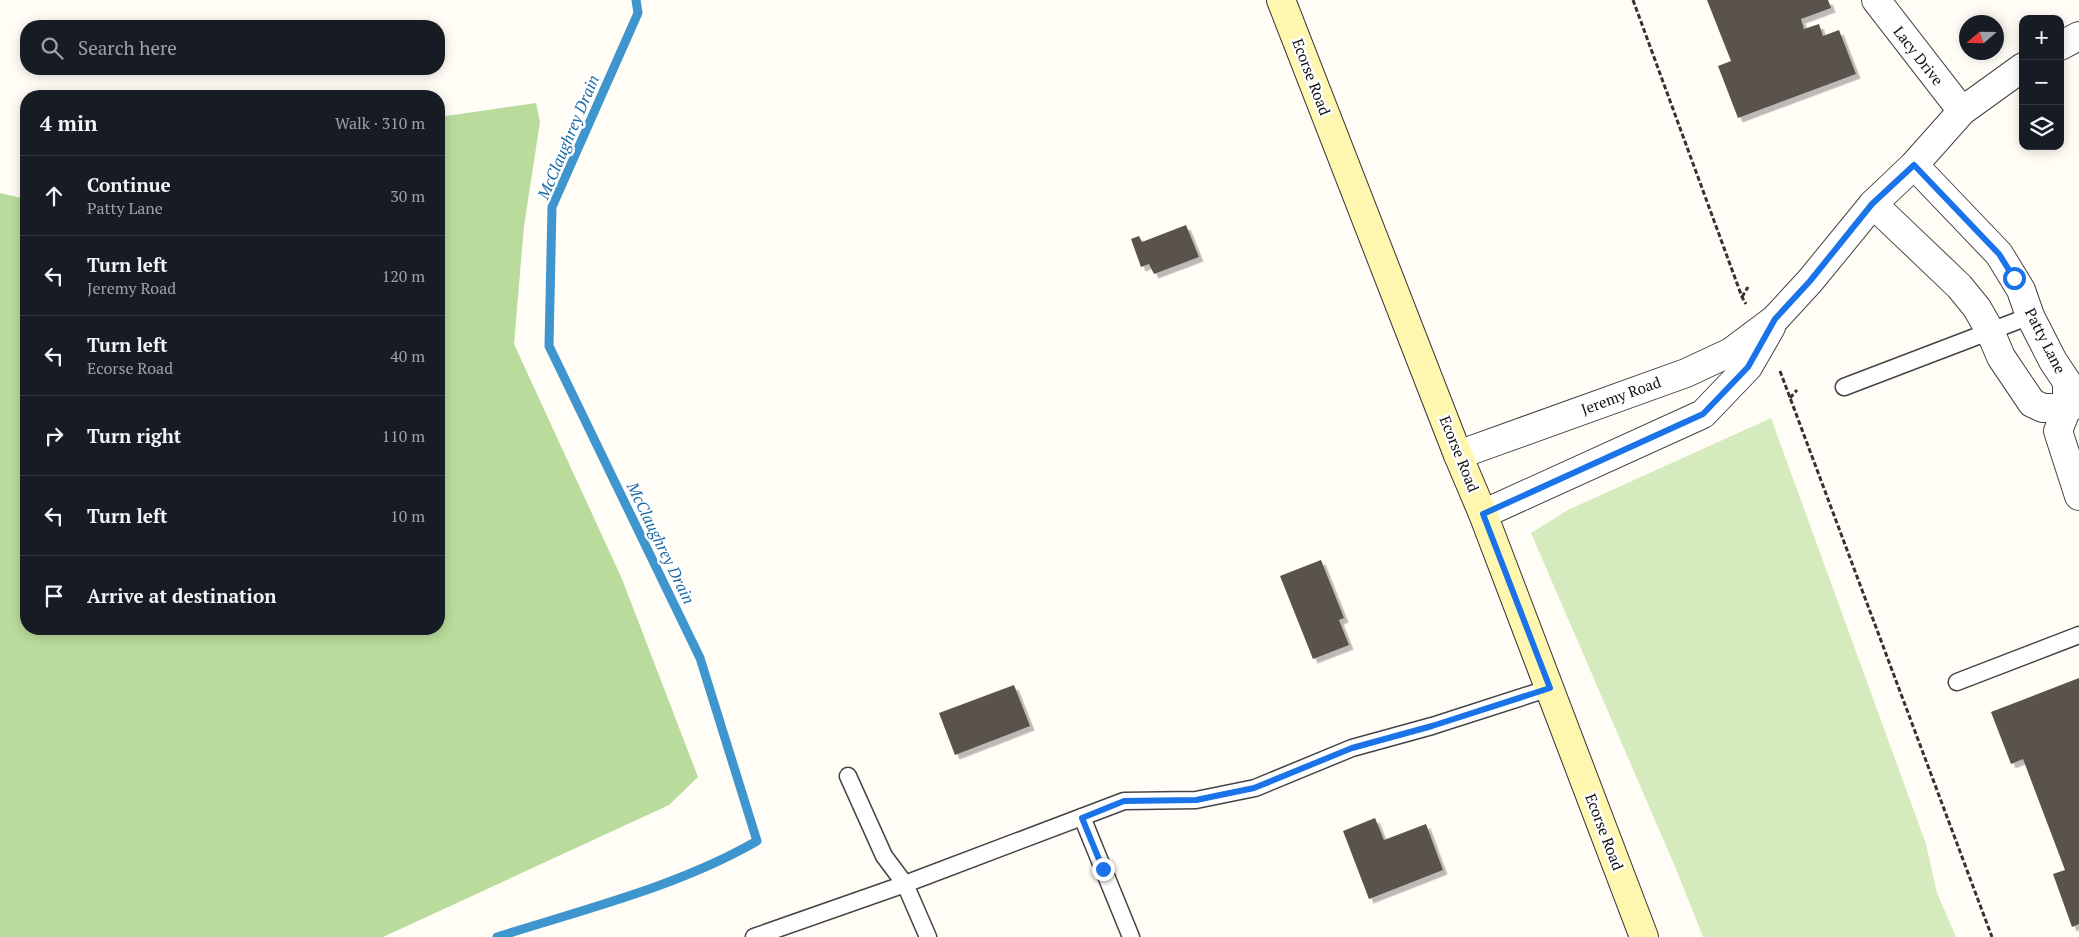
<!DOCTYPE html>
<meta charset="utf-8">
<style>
body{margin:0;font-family:"PT Serif",serif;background:#20242c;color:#f1f3f6}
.controls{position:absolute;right:15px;top:15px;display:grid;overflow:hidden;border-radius:10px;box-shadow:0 2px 12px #0003}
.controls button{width:45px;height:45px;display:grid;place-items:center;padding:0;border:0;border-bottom:1px solid #363941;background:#171b24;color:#f1f3f6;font:25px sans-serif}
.compass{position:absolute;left:1959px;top:15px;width:45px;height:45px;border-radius:50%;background:#171b24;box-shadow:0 2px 12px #0003;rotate:250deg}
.stop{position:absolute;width:15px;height:15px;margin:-11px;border:4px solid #1a73e8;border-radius:50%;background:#fff}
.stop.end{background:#1a73e8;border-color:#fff;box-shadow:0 1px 5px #0008}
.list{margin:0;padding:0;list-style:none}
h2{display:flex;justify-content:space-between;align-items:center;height:65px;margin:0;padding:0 20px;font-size:21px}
h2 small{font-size:16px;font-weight:400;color:#9ea1a6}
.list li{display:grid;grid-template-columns:32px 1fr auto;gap:15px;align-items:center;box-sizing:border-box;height:80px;padding:0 20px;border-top:1px solid #363941}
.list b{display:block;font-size:19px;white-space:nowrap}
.list p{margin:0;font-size:16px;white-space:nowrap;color:#9ea1a6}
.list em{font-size:16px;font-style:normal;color:#9ea1a6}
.icon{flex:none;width:28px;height:28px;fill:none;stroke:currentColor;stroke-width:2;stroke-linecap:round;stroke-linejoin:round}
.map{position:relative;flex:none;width:2079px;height:937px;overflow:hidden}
.search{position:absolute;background:#171b24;box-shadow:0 2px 12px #0003;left:20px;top:20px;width:425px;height:55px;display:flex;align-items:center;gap:12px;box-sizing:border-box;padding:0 18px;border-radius:20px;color:#9ea1a6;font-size:19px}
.panel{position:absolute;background:#171b24;box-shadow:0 2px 12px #0003;left:20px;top:90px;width:425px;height:545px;border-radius:20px}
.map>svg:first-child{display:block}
</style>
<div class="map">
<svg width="2079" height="937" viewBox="0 0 2079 937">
<defs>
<filter id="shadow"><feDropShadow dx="4.5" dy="4.5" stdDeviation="0" flood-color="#0004"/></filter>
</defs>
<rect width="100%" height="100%" fill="#fffdf5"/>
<path fill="#d5ebbd" d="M1771 418 1926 844 1937 893 1956 937H1703L1676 869 1531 533 1568 510Z"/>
<path fill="#b9dc9c" d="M536 103 540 122 524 226 514 344 622 579 698 777 669 805 383 937H0V193L26 199V629H439V117Z"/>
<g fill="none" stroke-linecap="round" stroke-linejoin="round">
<path stroke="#3f96cf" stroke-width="9" d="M497 937C584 909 677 887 757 841L700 658 549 346 552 207 638 13 636 0"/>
</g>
<g fill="#5a524d" filter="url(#shadow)">
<path d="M1707 0H1828L1831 8 1801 19 1804 29 1819 24 1823 36 1839 30 1856 74 1738 118 1718 66 1731 61Z"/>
<path d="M1186 225 1199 257 1154 274 1149 264 1141 267 1131 239 1139 236 1142 242Z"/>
<path d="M1321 560 1344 618 1339 620 1349 645 1313 659 1280 576Z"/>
<path d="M2079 678V924L2072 927 2053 874 2065 870 2023 759 2011 764 1991 712Z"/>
<path d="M1014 685 1030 726 955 755 939 713Z"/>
<path d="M1375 818 1384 840 1426 824 1443 870 1369 899 1343 831Z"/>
</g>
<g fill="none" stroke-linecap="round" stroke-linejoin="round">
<defs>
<g id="service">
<path d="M1844 387 2030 316"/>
<path d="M1957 682 2079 635"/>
<path d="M848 776 884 856 905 884 928 937"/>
<path d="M1082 817 1131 937"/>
<path d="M754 937 905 884 1124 801 1196 800 1255 788 1352 748 1432 726 1550 688"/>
</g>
<g id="minor">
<path d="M1876 0 1962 111"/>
<path d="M2060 46 2079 36"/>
<path d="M1914 165 1999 254 2021 290 2030 316 2053 361 2067 382V408L2058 431 2079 496"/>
<path d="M1873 204 1959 286 1977 308 1990 331 2001 357 2032 403 2043 408H2067L2079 403"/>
<path d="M1458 455 1686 373 1731 352 1775 319 1810 281 1873 204 1914 165 1962 111 2023 67"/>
<path d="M1483 514 1703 414 1748 367 1771 327"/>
</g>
<path id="secondary" d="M1281 0 1458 455 1483 514 1644 937"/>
</defs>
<use href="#service" stroke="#444" stroke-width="19"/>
<use href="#minor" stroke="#444" stroke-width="30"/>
<use href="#secondary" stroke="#333" stroke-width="30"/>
<g stroke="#333" stroke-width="3" stroke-dasharray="5 2.5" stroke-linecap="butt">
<path d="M1633 0 1742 297 1746 304"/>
<path d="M1742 297 1748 287"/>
<path d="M1780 371 1992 937"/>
<path d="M1790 398 1797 390"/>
</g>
<use href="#service" stroke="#fff" stroke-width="16"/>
<use href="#minor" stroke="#fff" stroke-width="28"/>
<use href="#secondary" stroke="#fff6b0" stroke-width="28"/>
</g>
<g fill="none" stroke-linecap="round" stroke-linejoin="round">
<path stroke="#1a73e8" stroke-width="6" d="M1103 869 1082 818 1124 801 1196 800 1254 788 1352 748 1432 726 1550 688 1483 514 1703 414 1748 367 1775 319 1810 281 1872 204 1914 165 1999 254 2014 278"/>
</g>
<g text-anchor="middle" stroke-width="5" stroke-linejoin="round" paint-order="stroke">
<g font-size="15" fill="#111" stroke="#fff">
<text transform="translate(1918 56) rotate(52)" y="5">Lacy Drive</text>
<text transform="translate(1311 77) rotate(69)" y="5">Ecorse Road</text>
<text transform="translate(2045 341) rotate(63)" y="5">Patty Lane</text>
<text transform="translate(1621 396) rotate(-20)" y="5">Jeremy Road</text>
<text transform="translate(1459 454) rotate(68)" y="5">Ecorse Road</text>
<text transform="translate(1604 832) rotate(69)" y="5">Ecorse Road</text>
</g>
<g font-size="16" font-style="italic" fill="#1768a6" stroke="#fff">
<text transform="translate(568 137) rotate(-67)" y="6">McClaughrey Drain</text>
<text transform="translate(661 543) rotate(64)" y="6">McClaughrey Drain</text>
</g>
</g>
</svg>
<div class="controls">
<button>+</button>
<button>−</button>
<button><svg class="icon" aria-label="layers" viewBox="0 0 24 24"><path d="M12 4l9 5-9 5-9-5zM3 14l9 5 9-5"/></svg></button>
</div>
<svg class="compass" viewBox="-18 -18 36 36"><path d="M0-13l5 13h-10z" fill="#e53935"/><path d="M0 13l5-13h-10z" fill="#9ea1a6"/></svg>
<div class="stop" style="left:2014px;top:278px"></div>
<div class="stop end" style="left:1103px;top:869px"></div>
<div class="search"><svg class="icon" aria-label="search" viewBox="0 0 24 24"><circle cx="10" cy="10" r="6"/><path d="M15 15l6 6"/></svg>Search here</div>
<section class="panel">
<h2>4 min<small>Walk · 310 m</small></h2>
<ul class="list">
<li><svg class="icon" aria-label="ahead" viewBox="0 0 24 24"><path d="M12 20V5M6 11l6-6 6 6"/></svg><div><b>Continue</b><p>Patty Lane</p></div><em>30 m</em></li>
<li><svg class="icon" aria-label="left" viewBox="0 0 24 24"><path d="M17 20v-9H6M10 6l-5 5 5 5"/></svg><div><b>Turn left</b><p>Jeremy Road</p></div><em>120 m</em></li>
<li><svg class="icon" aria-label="left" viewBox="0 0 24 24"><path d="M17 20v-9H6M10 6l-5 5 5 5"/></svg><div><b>Turn left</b><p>Ecorse Road</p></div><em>40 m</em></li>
<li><svg class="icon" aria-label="right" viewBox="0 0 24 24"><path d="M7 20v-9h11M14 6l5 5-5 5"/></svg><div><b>Turn right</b></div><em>110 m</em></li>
<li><svg class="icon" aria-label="left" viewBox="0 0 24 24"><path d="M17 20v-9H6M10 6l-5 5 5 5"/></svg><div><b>Turn left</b></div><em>10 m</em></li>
<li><svg class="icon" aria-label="arrive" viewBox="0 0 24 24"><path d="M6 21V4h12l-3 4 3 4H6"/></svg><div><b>Arrive at destination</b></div></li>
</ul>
</section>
</div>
